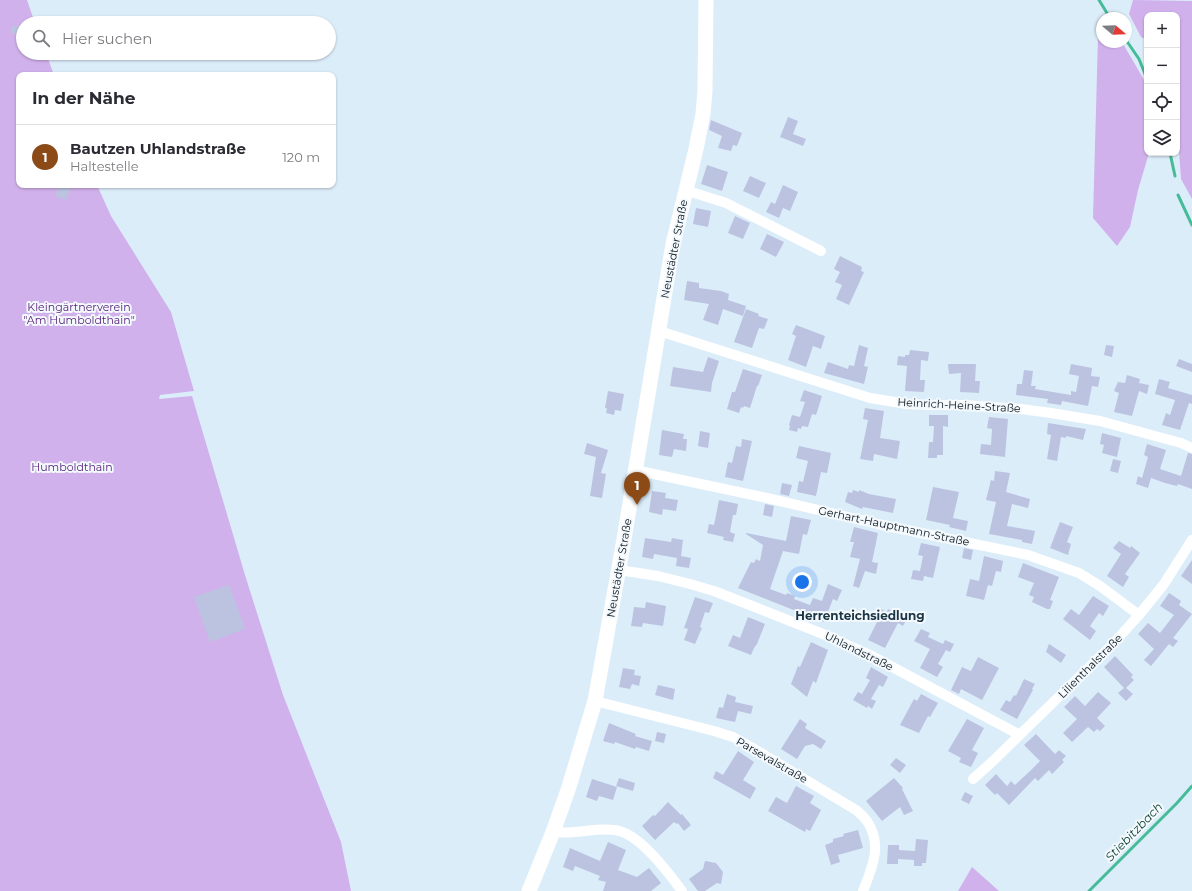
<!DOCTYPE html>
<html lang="de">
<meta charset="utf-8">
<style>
body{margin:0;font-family:Montserrat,sans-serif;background:#f2f2f3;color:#2b2b33}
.controls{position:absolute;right:12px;top:12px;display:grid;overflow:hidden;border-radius:8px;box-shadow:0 1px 3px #0004}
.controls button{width:36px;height:36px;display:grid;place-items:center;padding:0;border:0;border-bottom:1px solid #e1e1e2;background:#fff;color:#2b2b33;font:20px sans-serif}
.compass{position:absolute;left:1096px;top:12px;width:36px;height:36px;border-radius:50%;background:#fff;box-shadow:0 1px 3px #0004;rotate:109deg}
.you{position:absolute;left:802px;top:582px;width:14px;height:14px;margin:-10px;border:3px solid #fff;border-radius:50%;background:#1a73e8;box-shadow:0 0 0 6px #1a73e833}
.badge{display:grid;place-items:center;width:26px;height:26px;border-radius:50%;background:#8b4a16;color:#fff;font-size:13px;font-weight:700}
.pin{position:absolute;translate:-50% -33px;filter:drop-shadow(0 1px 2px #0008)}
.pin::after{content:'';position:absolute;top:21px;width:14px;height:12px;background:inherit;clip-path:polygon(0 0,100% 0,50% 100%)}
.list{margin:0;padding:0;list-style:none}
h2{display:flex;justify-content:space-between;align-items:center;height:52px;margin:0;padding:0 16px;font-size:17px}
h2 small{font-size:13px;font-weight:400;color:#7c7c81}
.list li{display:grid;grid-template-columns:26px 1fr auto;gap:12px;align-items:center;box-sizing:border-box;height:64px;padding:0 16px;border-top:1px solid #e1e1e2}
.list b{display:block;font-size:15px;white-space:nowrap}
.list p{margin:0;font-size:13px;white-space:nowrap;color:#7c7c81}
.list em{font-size:13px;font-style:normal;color:#7c7c81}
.icon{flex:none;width:22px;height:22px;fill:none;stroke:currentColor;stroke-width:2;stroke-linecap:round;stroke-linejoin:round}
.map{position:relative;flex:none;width:1192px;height:891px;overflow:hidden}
.search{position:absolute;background:#fff;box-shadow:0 1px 3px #0004;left:16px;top:16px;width:320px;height:44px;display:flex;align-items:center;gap:10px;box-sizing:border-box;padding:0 14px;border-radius:22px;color:#7c7c81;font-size:15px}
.panel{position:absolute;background:#fff;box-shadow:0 1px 3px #0004;left:16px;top:72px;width:320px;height:116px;border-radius:8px}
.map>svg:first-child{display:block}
</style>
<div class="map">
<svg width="1192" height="891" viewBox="0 0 1192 891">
<rect width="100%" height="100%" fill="#dcedfa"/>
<g fill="#d1b1ec">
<path d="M0 0H27L35 23H23V53H46L54 75H19V185H97L111 216 171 312 194 391 160 395 159 399 192 396 245 575 283 695 341 842 351 891H0Z"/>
<path d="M1133 0 1192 1V199L1181 179 1177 124V15H1147V40L1141 37 1129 14Z"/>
<path d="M1102 31V42H1122L1147 85V153H1149L1138 190 1130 227 1117 246 1093 218 1098 37Z"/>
<path d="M972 867 999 891H958Z"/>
</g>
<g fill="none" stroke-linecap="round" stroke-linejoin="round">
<g stroke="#45bb98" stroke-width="3">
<path d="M1099 0 1110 18"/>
<path d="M1126 40 1139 59 1147 79"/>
<path d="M1170 153 1175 176"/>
<path d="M1178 195 1192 225"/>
<path d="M1089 891 1177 803 1192 786"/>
</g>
</g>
<g fill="#bbc3e0">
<path d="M13 25 23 28 20 36 10 32Z"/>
<path d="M788 117 798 121 793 134 806 139 803 146 780 137Z"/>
<path d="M711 120 742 133 737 146 733 145 731 151 718 148 722 136 709 130Z"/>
<path d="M707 165 728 172 722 191 701 184Z"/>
<path d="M750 176 766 183 759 198 743 191Z"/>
<path d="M59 185H72L66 200 55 196Z"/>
<path d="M783 185 798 192 790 211 783 208 779 218 766 212 771 202 775 204Z"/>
<path d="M696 208 711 211 708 227 693 224Z"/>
<path d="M735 216 750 223 743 239 728 233Z"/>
<path d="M767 234 784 242 776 257 760 249Z"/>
<path d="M840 256 862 267 861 271 864 272 849 305 836 299 842 285 835 282 840 272 834 269Z"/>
<path d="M687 281 699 283V288L721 291 729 294 728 300 746 306 743 316 723 309 718 325 703 320 709 304 684 300Z"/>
<path d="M746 309 759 314 758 316 768 319 764 329 759 328 752 348 734 342Z"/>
<path d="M796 325 825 336 821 349 813 346 806 367 788 360 796 336 792 334Z"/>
<path d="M859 345 868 348 864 366 868 367 864 384 824 373 828 362 848 369 849 365 854 366Z"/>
<path d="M1106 345 1114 346 1112 357 1104 355Z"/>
<path d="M910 350 929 352 928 361 921 360 920 380H925L924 392 905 391 907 366 897 365 898 356 905 357V355H909Z"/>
<path d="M708 357 719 361 712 383 711 392 670 386 673 367 703 372Z"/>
<path d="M1179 359 1192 364V372L1176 366Z"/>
<path d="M948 364H976L975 381H980L979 393 960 392 961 373 949 374Z"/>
<path d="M1071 364 1092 368 1091 376 1100 377 1098 387 1092 386 1088 406 1062 401 1061 405 1047 403 1048 399 1016 395 1017 384H1022L1024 370 1033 371 1031 386H1036L1035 389 1071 395V391L1076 392 1079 376 1069 374Z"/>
<path d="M743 369 762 375 758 386H757L750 408 744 406 743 408 741 407 739 413 727 409 732 392H735Z"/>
<path d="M1127 375 1140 379 1139 383 1149 385 1147 394 1139 391 1132 416 1114 412 1119 393 1114 391 1118 382 1125 383Z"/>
<path d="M1159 379 1170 382 1168 388 1192 395V404L1189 403 1180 430 1162 425 1166 413 1170 415 1175 400 1155 394Z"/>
<path d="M804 390 822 396 816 415 812 414 808 427 802 426 801 429 798 428 797 432 789 430 790 426 789 425 792 415 800 417 805 402 800 401Z"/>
<path d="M608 391 624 394 621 411 615 410 614 415 606 413 607 408H605Z"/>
<path d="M865 408 884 411 880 438 900 441 897 459 874 454 873 461 860 459 868 420 863 419Z"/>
<path d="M929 415H948V427L943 426V455H937V458H928L929 442H933L934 426H929Z"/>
<path d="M989 417 1008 419 1005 457 980 454 981 444 991 445 992 429 987 428Z"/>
<path d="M1048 423 1086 429 1083 440 1066 436V438L1061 437 1057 461 1047 459 1051 435 1047 434Z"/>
<path d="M662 430 684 434 683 439H687L686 451 674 449 672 457 659 455Z"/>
<path d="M700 431 710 433 708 448 698 446Z"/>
<path d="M1102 433 1121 438 1117 457 1102 453 1104 445 1100 444Z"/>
<path d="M742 439 752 441 743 481 725 477 728 462 732 463 736 446 741 447Z"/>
<path d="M587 443 608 450 601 473 606 474 602 498 590 496 596 457 584 454Z"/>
<path d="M1147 444 1166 450 1160 469 1181 476 1188 453 1192 454V489L1178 484 1177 486 1165 483 1151 478 1148 488 1136 484 1138 476 1142 478 1148 457 1144 455Z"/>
<path d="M799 446 831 453 827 473 821 472 816 496 797 492 799 481 803 482 808 461 796 458Z"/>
<path d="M1113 459 1121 461 1118 473 1110 471Z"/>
<path d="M995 471 1010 473 1006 492 1030 499 1028 508 1012 504 1007 526 1035 531 1032 544 1022 542V540L989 534 996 502 986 500 991 480 994 481Z"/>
<path d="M782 483 792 485 789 496 780 494Z"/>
<path d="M933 487 959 492 953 518 968 521 966 531 949 527 950 525 926 520Z"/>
<path d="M853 490 859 492V490L869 494 896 499 893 513 863 507 862 509 845 502 848 492 852 493Z"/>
<path d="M652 491 666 493 665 498 678 500 676 511 663 509 662 515 649 512Z"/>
<path d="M719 500 738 504 736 515H733L730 532 735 534 733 542 723 540 724 537 707 533 709 524 714 525Z"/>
<path d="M765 504 774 506 772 517 763 515Z"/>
<path d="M791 516 811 520 807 535 803 534 799 554 783 551 770 589 786 595 787 593 795 596 794 599 810 605 813 598 822 601 828 584 842 590 837 601 833 599 824 622 738 588 751 562 754 563 756 559 760 561 763 545 746 534V533L786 541Z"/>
<path d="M1060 522 1073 527 1067 542 1071 544 1068 555 1050 548Z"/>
<path d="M854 527 878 533 872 562 878 563 876 574 865 571 859 588 853 586 860 559 850 557 854 542H850Z"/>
<path d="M645 538 671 542 672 538 683 540 681 556 691 558 689 568 676 566 677 558 654 554 653 559 642 557Z"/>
<path d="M1119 541 1130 548 1131 546 1140 553 1125 574 1129 577 1123 587 1107 576 1121 554 1113 548Z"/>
<path d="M921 543 940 547 933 578 924 576 923 581 911 579 913 570 920 571 923 556 918 555Z"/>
<path d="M964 548 973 550 971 560 962 558Z"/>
<path d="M984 556 1003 561 1001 572 996 571 992 586 988 585 984 600 966 596 970 579 979 581Z"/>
<path d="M1192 560V584L1181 576Z"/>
<path d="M1023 563 1059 577 1050 600 1053 601 1050 609H1047L1032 602 1034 597 1029 595 1034 583 1018 577Z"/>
<path d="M229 585 245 629 210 642 194 597Z"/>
<path d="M1169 593 1181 601 1179 605 1192 614 1173 638 1178 641 1173 647 1169 644 1151 666 1144 660 1154 649 1138 634 1148 623 1160 633 1174 615 1160 606Z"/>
<path d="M1093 596 1109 606 1103 616 1099 613 1090 626 1096 631 1090 640 1063 619 1071 609 1079 615Z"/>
<path d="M695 597 713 603 709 613 705 612 700 627 702 628 695 644 684 640 688 629 684 628Z"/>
<path d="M646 602 666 606 663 626 643 623 642 627 631 626 634 607 645 608Z"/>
<path d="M881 609 887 612 888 609 892 611 893 609 908 616 903 626 898 623 885 648 868 640 879 618 878 617Z"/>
<path d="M748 617 765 624 757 644 754 648 751 655 728 646 733 635 740 638Z"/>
<path d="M921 629 930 633 928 637 943 644 945 640 954 644 950 652 946 650 938 664 943 667 937 677 920 668 930 649 914 641Z"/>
<path d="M811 642 828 650 816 683 813 681 807 697 791 684 798 666 800 667Z"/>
<path d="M1049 644 1066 655 1061 663 1046 652Z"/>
<path d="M1115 656 1133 675 1131 677 1134 680 1126 688 1133 694 1126 701 1118 693 1124 688 1104 667Z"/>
<path d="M978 657 999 668 982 700 961 689 959 694 951 690 962 667 971 671Z"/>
<path d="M871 667 888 677 883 687 879 685 871 699 876 701 872 709 868 706 867 708 853 700 858 692 862 694 870 680 866 678Z"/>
<path d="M623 668 635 670 634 675 641 676 639 686 632 684 630 689 619 687Z"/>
<path d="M1024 679 1035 684 1032 689 1033 690 1017 719 1000 710 1006 700 1010 702 1014 695 1016 696Z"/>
<path d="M658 685 675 689 673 700 655 695Z"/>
<path d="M1098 692 1111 703 1097 718 1105 726 1100 731 1097 729 1094 732 1088 727 1072 742 1063 733 1077 719 1064 707 1075 696 1085 706Z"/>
<path d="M727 694 736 697 735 702 753 706 751 714 738 711 735 722 716 718 719 707 723 708Z"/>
<path d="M921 694 938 703 930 717 928 716 919 733 900 725 914 699 917 701Z"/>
<path d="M800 719 807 724 805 728 826 741 821 749 813 744 805 746 797 759 781 749Z"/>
<path d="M967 719 984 728 972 750 978 753 971 767 959 762 961 758 948 751Z"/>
<path d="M609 723 636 734 635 736 652 741 649 751 636 747 635 749 615 742 614 744 603 741Z"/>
<path d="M657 732 666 734 664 743 655 741Z"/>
<path d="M1036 734 1055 754 1059 750 1066 756 1062 760 1064 762 1052 774 1049 770 1038 781 1035 778 1009 805 997 793 995 795 985 785 996 774 1007 786 1011 781 1015 785 1029 772 1040 761 1024 745Z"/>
<path d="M738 751 754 762 743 780 756 788 750 799 713 778 716 771 723 775Z"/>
<path d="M896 758 906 765 900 773 890 765Z"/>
<path d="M619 778 635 783 633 791 616 786Z"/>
<path d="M894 778 903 788 902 789 913 811 904 815 900 807 882 821 866 801Z"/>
<path d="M592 779 617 787 613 800 599 796 597 801 586 797Z"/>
<path d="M796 786 814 796 810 803 821 810 810 831 806 829 805 832 768 811 776 797 787 803Z"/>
<path d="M965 792 973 796 969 804 961 800Z"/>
<path d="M668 802 681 815 682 814 691 825 684 831 678 823 677 824 674 822 655 840 642 826 653 815 655 816Z"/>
<path d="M858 830 863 848 838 855 840 862 831 865 825 845 833 842V839L844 836 843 834Z"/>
<path d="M916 839 928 840 926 863H922V866H914V860L898 859V864H887L888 845H899V850L915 851Z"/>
<path d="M608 842 626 850 618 870 637 877 649 868 661 883 651 891H603L606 882 598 880 600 876 575 866 573 871 563 867 570 848 600 861Z"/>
<path d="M705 861 716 863 723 872 721 884 717 883 705 891H698L689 879 703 869Z"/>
</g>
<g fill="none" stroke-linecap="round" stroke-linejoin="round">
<g stroke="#fff" stroke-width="10">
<path d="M685 190 726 203 821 251"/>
<path d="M659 331 870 398 907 404 930 405H962L1021 409 1051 413 1100 421 1181 443 1192 448"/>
<path d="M635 470 767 498 882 525 1028 555 1079 573 1100 586 1139 615"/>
<path d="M619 570 658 576 690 584 714 591 823 634 868 654 1020 735"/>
<path d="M595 701 714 731 733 737 751 747 856 810C860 813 864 817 867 821 883 845 872 868 863 891"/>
<path d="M973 779 993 761 1111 646 1139 615 1164 584 1192 540"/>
<path d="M553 832C560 832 568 833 575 832 589 831 601 828 615 830 639 833 668 872 682 891"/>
</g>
<path stroke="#fff" stroke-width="15" d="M529 891 553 832 568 790 595 701 623 545 673 244 696 149 703 114 705 91 706 0"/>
</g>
<g text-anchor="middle" stroke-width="4" stroke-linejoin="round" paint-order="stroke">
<g font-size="11" fill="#0a141b" stroke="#f3f9fd">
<text transform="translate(674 249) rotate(-79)" y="4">Neustädter Straße</text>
<text transform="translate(959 405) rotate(3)" y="4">Heinrich-Heine-Straße</text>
<text transform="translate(894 526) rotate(12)" y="4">Gerhart-Hauptmann-Straße</text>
<text transform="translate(619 568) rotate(-80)" y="4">Neustädter Straße</text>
<text transform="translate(859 651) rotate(26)" y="4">Uhlandstraße</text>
<text transform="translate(1090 666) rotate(-45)" y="4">Lilienthalstraße</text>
<text transform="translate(772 760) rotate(30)" y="4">Parsevalstraße</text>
</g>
<g font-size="11" fill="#541b76" stroke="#f3f9fd">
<text x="79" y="311">Kleingärtnerverein<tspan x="79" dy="13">"Am Humboldthain"</tspan></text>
<text x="72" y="471">Humboldthain</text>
</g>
<g font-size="12" font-weight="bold" fill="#1c3545" stroke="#f3f9fd">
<text x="860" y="620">Herrenteichsiedlung</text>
</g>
<g font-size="12" font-style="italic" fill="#104334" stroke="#f3f9fd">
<text transform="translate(1134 832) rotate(-46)" y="4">Stiebitzbach</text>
</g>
</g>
</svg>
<div class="controls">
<button>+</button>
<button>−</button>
<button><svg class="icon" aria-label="locate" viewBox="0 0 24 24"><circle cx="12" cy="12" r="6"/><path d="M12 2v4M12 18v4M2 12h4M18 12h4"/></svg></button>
<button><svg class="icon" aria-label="layers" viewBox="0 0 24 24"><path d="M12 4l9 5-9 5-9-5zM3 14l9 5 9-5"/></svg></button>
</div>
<svg class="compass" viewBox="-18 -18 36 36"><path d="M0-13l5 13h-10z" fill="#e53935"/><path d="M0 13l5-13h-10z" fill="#7c7c81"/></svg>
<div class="you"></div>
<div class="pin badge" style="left:637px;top:505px">1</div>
<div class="search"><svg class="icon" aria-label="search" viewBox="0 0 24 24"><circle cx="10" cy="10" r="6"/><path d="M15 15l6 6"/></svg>Hier suchen</div>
<section class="panel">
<h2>In der Nähe<small></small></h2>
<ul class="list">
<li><span class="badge">1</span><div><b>Bautzen Uhlandstraße</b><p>Haltestelle</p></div><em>120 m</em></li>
</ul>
</section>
</div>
